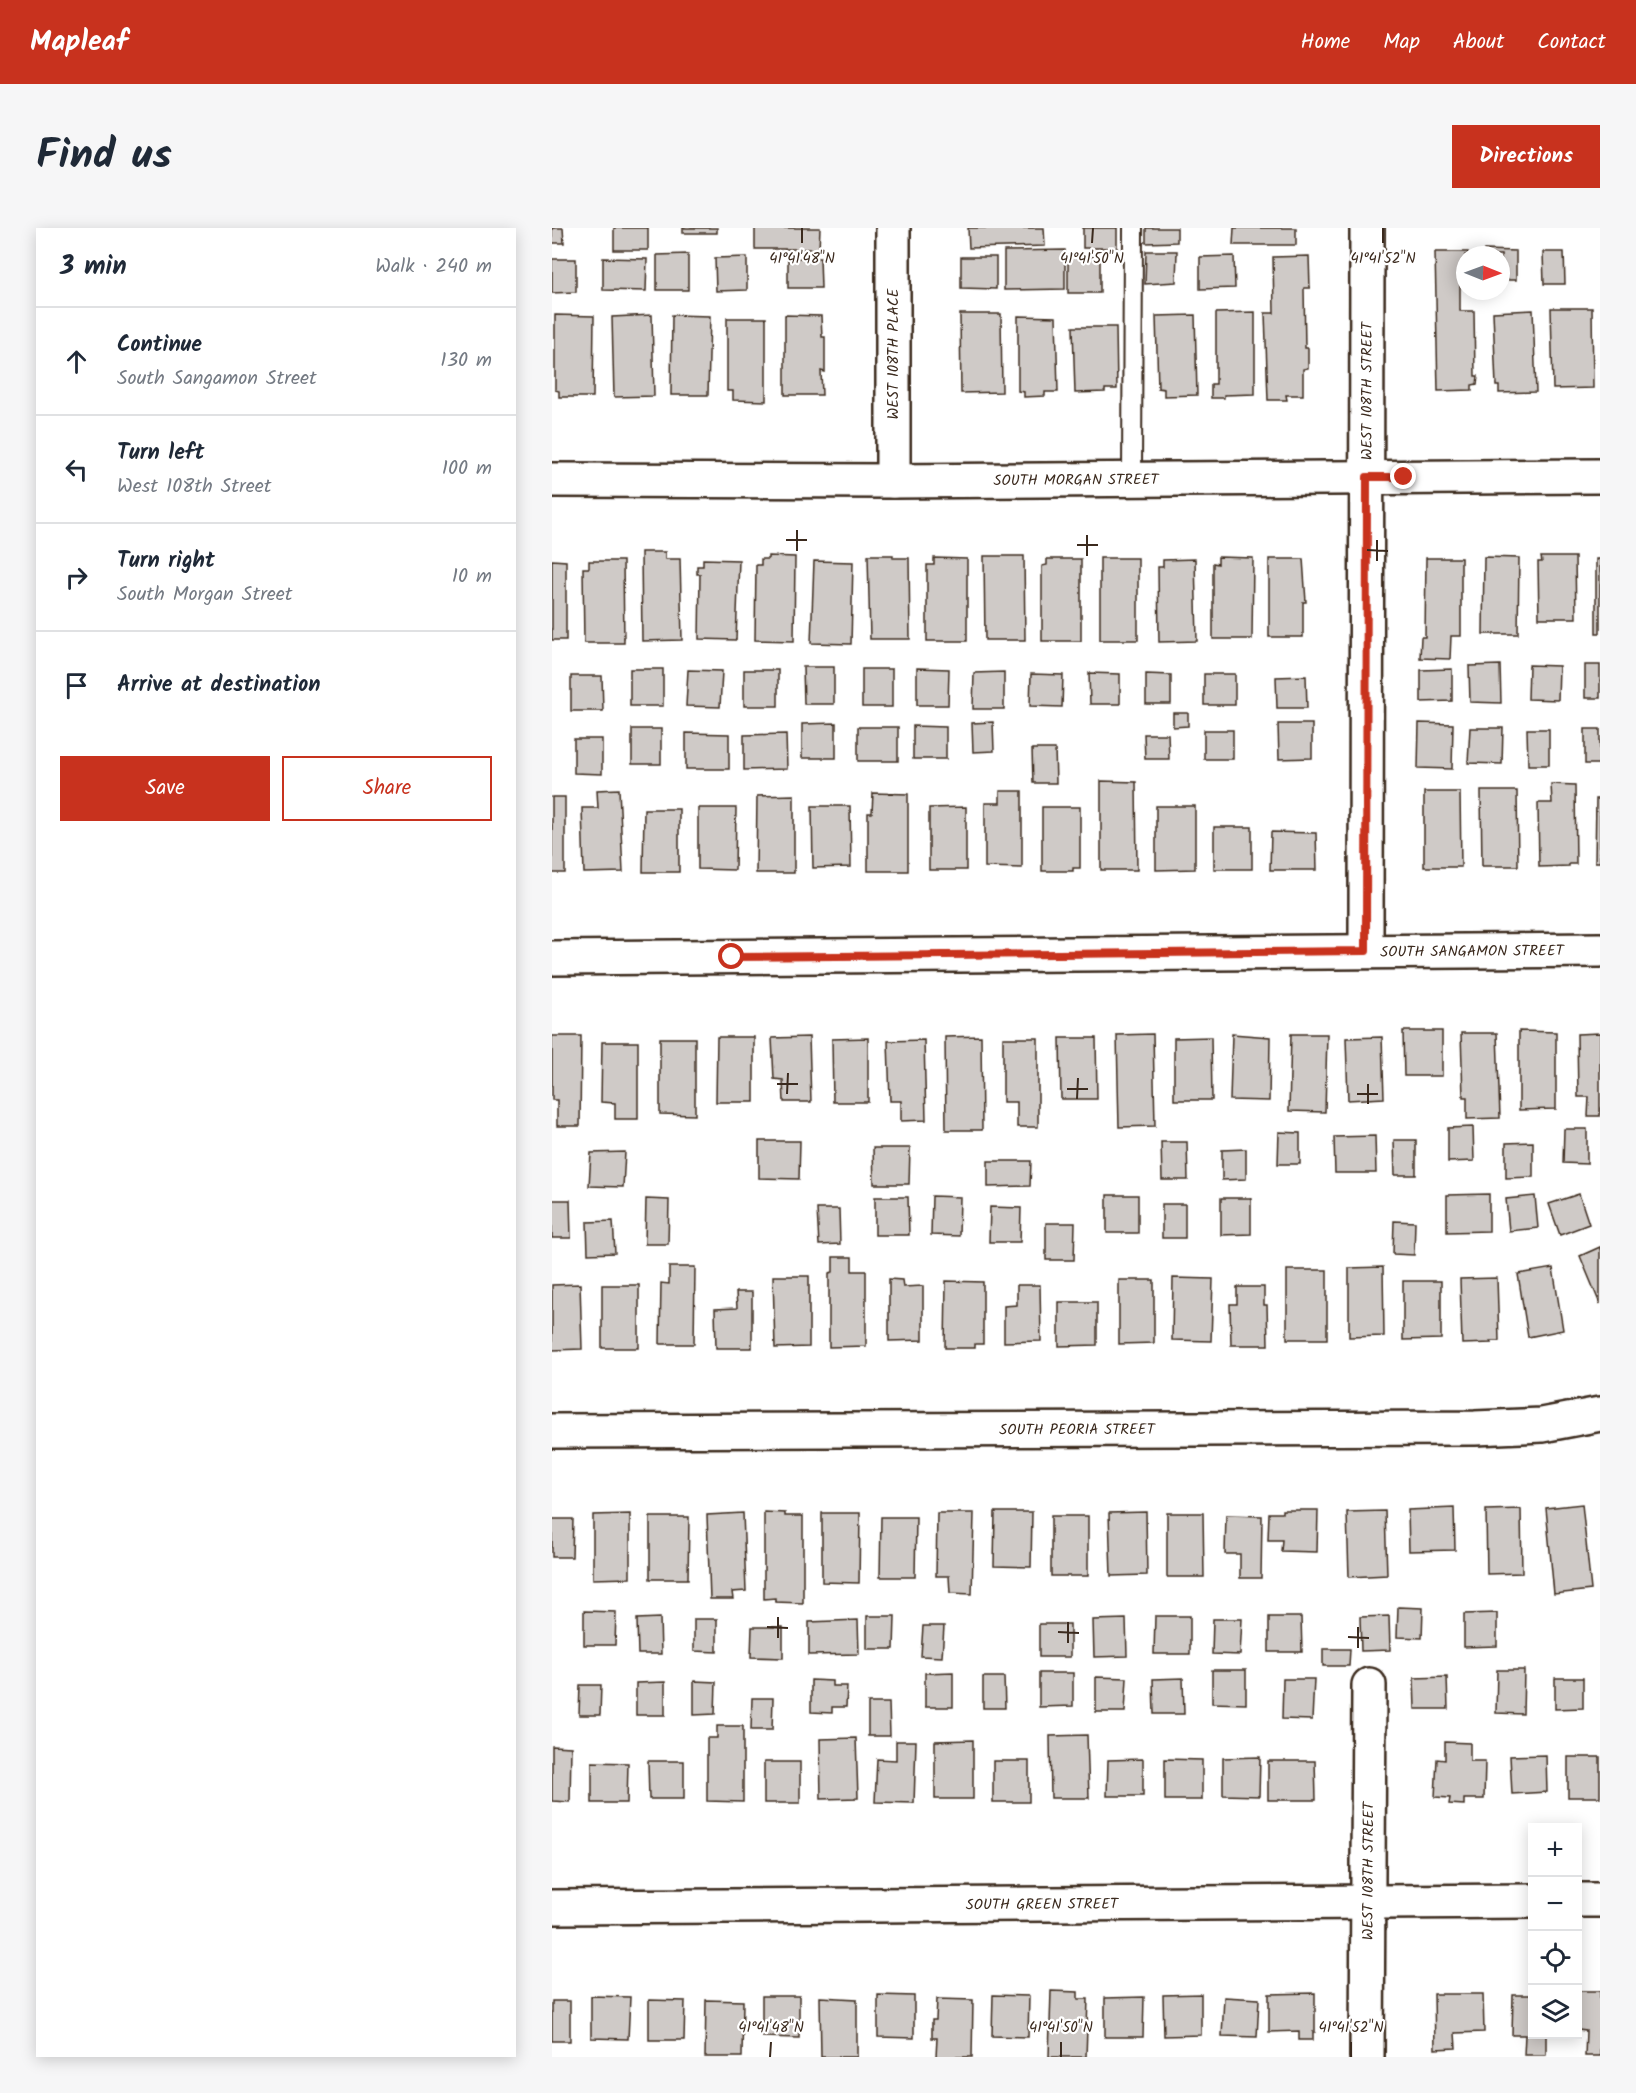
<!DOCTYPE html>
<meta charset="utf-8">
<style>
body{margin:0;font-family:Kalam,sans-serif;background:#f6f6f7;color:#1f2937}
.controls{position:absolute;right:18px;bottom:18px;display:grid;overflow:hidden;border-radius:0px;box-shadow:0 3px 15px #0003}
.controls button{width:54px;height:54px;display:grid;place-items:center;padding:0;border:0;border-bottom:2px solid #e0e1e3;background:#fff;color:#1f2937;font:30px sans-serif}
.compass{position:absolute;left:904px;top:18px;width:54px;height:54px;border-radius:50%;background:#fff;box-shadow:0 3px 15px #0003;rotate:91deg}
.stop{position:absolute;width:18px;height:18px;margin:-14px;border:4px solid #c8321e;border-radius:50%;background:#fff}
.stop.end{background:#c8321e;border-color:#fff;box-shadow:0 2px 6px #0008}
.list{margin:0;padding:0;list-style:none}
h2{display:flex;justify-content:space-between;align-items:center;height:78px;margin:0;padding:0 24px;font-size:26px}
h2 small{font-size:20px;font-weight:400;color:#747a83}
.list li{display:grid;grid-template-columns:39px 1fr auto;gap:18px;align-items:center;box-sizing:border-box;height:108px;padding:0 24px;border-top:2px solid #e0e1e3}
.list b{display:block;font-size:22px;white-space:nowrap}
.list p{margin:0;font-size:20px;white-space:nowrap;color:#747a83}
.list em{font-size:20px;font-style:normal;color:#747a83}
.actions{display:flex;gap:12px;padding:18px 24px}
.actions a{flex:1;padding:14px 0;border:2px solid #c8321e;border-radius:0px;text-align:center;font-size:21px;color:#c8321e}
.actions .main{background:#c8321e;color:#fff}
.icon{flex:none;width:33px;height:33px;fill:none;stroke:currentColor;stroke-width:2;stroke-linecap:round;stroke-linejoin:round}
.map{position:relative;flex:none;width:1048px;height:1829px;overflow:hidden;border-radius:0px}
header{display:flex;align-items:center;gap:36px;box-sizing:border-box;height:84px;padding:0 30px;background:#c8321e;color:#fff}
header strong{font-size:28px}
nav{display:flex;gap:33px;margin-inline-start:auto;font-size:21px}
.intro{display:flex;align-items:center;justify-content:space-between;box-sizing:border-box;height:144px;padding:0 36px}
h1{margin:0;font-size:42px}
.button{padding:15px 27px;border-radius:0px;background:#c8321e;color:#fff;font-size:21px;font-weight:700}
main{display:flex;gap:36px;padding:0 36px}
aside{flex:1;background:#fff;border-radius:0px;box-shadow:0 3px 15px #0003}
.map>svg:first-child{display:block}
</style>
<header>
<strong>Mapleaf</strong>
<nav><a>Home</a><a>Map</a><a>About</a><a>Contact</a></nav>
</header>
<div class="intro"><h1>Find us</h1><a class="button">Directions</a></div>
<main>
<aside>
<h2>3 min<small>Walk · 240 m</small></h2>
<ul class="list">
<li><svg class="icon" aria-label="ahead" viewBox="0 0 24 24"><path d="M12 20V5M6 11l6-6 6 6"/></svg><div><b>Continue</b><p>South Sangamon Street</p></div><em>130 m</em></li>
<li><svg class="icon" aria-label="left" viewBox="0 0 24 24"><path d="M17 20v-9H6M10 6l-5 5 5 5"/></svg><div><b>Turn left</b><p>West 108th Street</p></div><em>100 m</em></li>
<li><svg class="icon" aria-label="right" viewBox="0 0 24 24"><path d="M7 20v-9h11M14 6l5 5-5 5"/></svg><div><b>Turn right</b><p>South Morgan Street</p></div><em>10 m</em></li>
<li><svg class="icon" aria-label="arrive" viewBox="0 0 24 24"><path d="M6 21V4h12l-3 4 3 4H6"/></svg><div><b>Arrive at destination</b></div></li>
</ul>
<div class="actions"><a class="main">Save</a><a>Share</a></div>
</aside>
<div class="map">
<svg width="1048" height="1829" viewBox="0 0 1048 1829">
<rect width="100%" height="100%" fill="#fff"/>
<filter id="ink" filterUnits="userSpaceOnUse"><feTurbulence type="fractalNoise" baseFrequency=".0167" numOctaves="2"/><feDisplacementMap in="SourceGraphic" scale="12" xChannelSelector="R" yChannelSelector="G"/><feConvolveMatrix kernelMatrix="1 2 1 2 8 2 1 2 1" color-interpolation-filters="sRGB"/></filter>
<g filter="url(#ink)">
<g fill="#cfcac7" stroke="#3b2a1e" stroke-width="1.5">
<path d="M0 0H11L12 15H0Z"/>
<rect x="62" y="0" width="34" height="22"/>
<rect x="131" y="0" width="34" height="5"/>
<path d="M203 0H268L267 21H203Z"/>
<path d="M416 0H492L493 18 417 20Z"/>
<rect x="531" y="0" width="34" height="20"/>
<path d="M594 0H625V14L594 15Z"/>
<path d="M682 0H744V17H681Z"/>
<path d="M513 22V61L452 62V23Z"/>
<path d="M932 22 964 23V52H949V27H932Z"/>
<path d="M594 23H625L624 54 593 56Z"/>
<path d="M883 24H916V27H913V58H908V83H922L923 148H926L925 156 920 157V162L886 163Z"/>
<path d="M991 24H1012L1013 56H992Z"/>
<path d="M136 26V62H105V27Z"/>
<path d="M516 28 548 29V65H516Z"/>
<path d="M682 28 683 60 648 61V29Z"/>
<path d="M757 28 758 60H752L753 120H756V140L751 141V167H734L735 172H716L713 85H722L721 29Z"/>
<path d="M195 29V62L164 63 163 30Z"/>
<path d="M409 29H444V61L409 60Z"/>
<path d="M51 30 95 31 94 63 51 62Z"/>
<path d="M236 30H268L269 60H236Z"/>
<path d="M0 31H24V64L0 65Z"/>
<path d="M999 80H1040L1041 160 1001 161Z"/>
<path d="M981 82 984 164 947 165V158H944L941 84Z"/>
<path d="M703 84V166L672 167V170H659V156H664V85Z"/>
<path d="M408 86H449L450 164 409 165Z"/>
<path d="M3 87 42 88 41 169H7V163L3 162Z"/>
<path d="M100 87 102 168 62 169 60 89Z"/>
<path d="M120 87 158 88 156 167H119Z"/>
<path d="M233 87 269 88 270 109H273V144L269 143 270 167H233Z"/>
<path d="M643 87 645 167 612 168V161L606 160 604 88Z"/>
<path d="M466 88 504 89 506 164H493V168L472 169V164L466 163Z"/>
<path d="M175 90H214V173L181 172V163H175Z"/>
<path d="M521 99H564L565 161H553V164L523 165Z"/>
<path d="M89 324H113V331H128L130 412 90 413Z"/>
<path d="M316 327H341V330H357L358 411H318Z"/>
<path d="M216 328 243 329 242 413 203 412 204 337H209V331H216Z"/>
<path d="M432 328H472L473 412H433Z"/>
<path d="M666 329 701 330 700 411H661V335L666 336Z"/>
<path d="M932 329 967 330 966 406H931Z"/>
<path d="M989 329H1023L1024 390H987L986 334H990Z"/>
<path d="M382 330 415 331V413H375V337H382Z"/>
<rect x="548" y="330" width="38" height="82"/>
<path d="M874 330H909V408H899L898 431 868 430 869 409H873Z"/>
<path d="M151 331 187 332 184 412 147 411 148 346H145V338H151Z"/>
<path d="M495 331H529V413H490V338L495 337Z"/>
<path d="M643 331 645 413 607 414 606 339H611V332Z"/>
<path d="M717 331H751L754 374H751V409H717Z"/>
<rect x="1044" y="331" width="4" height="74"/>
<path d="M0 332 14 333V412H0Z"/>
<path d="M37 333H71L72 415H32L31 340H37Z"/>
<path d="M262 333 301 334 299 416 259 415Z"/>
<path d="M948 437 949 475 918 474 917 438Z"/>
<path d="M977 437 1007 438 1006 472 976 471Z"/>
<rect x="1033" y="437" width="15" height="33"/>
<path d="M251 439H282V476H252Z"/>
<path d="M365 440 397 441 396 477H365Z"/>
<rect x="78" y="441" width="33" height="37"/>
<rect x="310" y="441" width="30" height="38"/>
<path d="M900 441V473L869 474V442Z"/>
<path d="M136 442 170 443 168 479 134 478Z"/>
<rect x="192" y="442" width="34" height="36"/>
<path d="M452 444V481H421L422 445Z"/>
<path d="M537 445 568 446V476H538Z"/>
<path d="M479 446 511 447 510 479 478 478Z"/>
<path d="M594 446 619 447V476H594Z"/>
<rect x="652" y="446" width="31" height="31"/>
<path d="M19 448H50L51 483H19Z"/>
<path d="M754 448 755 480H725L724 449Z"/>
<path d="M621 485H636V498L621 499Z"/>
<path d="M441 494 442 523 421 524 420 495Z"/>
<path d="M284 495V530H250V496Z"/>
<path d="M867 495 901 496 900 541 866 540Z"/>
<path d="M726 496H760V530L727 531Z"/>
<path d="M361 498 394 499V531H361Z"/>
<rect x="306" y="499" width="40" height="34"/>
<path d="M918 500H951L950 536 916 535Z"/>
<rect x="80" y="501" width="29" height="35"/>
<path d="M975 501H997V537H976Z"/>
<rect x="1033" y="501" width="15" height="35"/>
<rect x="652" y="502" width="29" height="29"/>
<path d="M134 505 177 506V541H134Z"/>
<path d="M234 506 235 541 192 542V507Z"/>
<path d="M592 506H616L617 531H593Z"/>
<path d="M22 511H50V546L22 545Z"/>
<path d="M480 521H503L504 555H481Z"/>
<path d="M549 553 584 554 585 642H549Z"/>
<path d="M999 556 1023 557 1024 636H1017V638L987 639 986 575H1000Z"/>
<path d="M67 561 71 644 32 645 30 580H46L45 562Z"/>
<path d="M448 563H470V640L433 639V575H448Z"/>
<path d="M929 563H965L966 638H930Z"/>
<path d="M872 564H908L909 639H872Z"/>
<path d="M321 565 356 566V643H316V585H320Z"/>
<path d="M242 567V645H204L205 568Z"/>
<rect x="0" y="569" width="13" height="76"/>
<path d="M1044 571H1048V634H1043Z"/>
<path d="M260 578H298L299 639 261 640Z"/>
<path d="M604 578H643V641L604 642Z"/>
<path d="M414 579V642H377V580Z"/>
<path d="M490 579H528V640H521V643H490Z"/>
<path d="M146 580H184L183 642 146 641Z"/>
<path d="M92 581H127V644H91Z"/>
<rect x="662" y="599" width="38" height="42"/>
<path d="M719 604 764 605 765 642H718Z"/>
<path d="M851 803H890V848H852Z"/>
<path d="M967 803 1004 804V881L967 882Z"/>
<path d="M909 805H945L948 890 915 891V869H911Z"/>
<path d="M1048 805V888H1036L1037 869H1026L1025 806Z"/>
<path d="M601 806 603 898 567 899 565 807Z"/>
<path d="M680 806 718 809 717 873 678 872Z"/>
<path d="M739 806H775L773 884 737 883Z"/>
<path d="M0 808H29L28 898H5V872H0Z"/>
<path d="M429 808 430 902H394L393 809Z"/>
<path d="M165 809H202V874H164Z"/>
<path d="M257 809 259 874H232L231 852 222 851 220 810Z"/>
<path d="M659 809 660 872H622V810Z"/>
<path d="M830 809 832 870 796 872 794 810Z"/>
<path d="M108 810H143V887L108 886Z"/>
<path d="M316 810V874H281L280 811Z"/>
<path d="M451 810H486V899H465V874H451Z"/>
<path d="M508 810H544L545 871H509Z"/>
<path d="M372 812 374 892 349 893V873H338L336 813Z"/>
<path d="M50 814H86V891H63V875L49 874Z"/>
<path d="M921 899 922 933 896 934V900Z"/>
<path d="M1012 901H1035V936L1011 935Z"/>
<path d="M727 904 748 905V936H726Z"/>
<path d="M823 908 824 945H783L782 909Z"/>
<path d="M842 912H864V947H843Z"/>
<path d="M207 913H248L247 951 207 950Z"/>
<path d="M609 914H635L636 952H610Z"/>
<path d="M981 914V949L954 950V915Z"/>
<path d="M321 920H358L357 956H322Z"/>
<path d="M694 921V951L670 952V922Z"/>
<path d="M73 924 71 959 37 958 39 925Z"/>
<path d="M436 933H479L478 958 436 959Z"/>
<path d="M937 966V1003L895 1004V967Z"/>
<path d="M1027 966 1037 996 1008 1007 997 976Z"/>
<rect x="555" y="967" width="31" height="38"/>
<path d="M380 968 408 969 407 1008 379 1007Z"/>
<path d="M983 968 986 1000 957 1003 954 971Z"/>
<path d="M323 969H356L357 1007H323Z"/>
<path d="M669 970H699V1006L669 1007Z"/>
<path d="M94 971 117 972 116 1016H93Z"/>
<path d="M0 972H18L19 1010H0Z"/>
<rect x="610" y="976" width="23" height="34"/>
<path d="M438 979 469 980 468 1014H437Z"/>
<path d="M265 981H287L288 1016 267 1017Z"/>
<path d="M61 993 63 1025 36 1026 35 994Z"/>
<path d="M842 993 863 994 862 1027 841 1026Z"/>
<path d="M494 995H523L522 1032H494Z"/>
<path d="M1048 1019V1076L1028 1028Z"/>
<path d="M281 1029H300V1043H314V1118L277 1119V1045L281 1044Z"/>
<path d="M117 1039H143L142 1116H108L109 1055 117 1056Z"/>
<path d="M831 1039 832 1108 797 1109V1040Z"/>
<path d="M1001 1040 1011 1102 976 1109 966 1046Z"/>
<rect x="735" y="1042" width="40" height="69"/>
<path d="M221 1048H257V1119L223 1120Z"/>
<path d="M621 1050 661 1051 659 1113 620 1112Z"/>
<path d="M945 1050 947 1113H938L939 1115 910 1116 908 1051Z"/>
<path d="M337 1051 350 1052 351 1059 371 1058V1112L337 1113Z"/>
<path d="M567 1052H602V1115L567 1116Z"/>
<path d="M394 1053 431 1054V1116H423V1120H393Z"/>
<path d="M851 1053H889V1111L851 1112Z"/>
<path d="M28 1056 30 1121 0 1122V1057Z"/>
<rect x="50" y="1057" width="37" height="63"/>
<path d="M465 1057H488L489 1113 452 1114V1078L465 1077Z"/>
<path d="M685 1059H712V1077H715L716 1117H679L678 1076H685Z"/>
<path d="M184 1064H200V1120H164L163 1081 185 1080Z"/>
<path d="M507 1074H545V1117L507 1118Z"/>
<path d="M1030 1276 1039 1362 1002 1366 994 1280Z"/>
<path d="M902 1280 903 1322 857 1323 856 1282Z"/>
<path d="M969 1281 970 1345 935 1346 934 1282Z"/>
<path d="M730 1282H766L765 1324 729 1323 730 1312H716L717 1285H730Z"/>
<path d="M833 1283 835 1347 797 1349 795 1284Z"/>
<path d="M212 1284 233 1285V1288H251V1375L223 1374V1370L212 1371Z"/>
<path d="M443 1284H480L479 1339 442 1338Z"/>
<path d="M594 1284 595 1347 559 1348 557 1285Z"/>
<path d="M191 1285 194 1363 180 1364 181 1371H158L155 1287Z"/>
<path d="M270 1285H308L307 1355 270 1354Z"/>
<path d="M385 1285H422L420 1366 398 1365 397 1348H384Z"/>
<path d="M615 1285H651L652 1349H615Z"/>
<path d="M78 1286V1350L41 1351V1287Z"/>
<path d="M674 1287 710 1288 709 1350H688V1326H673Z"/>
<rect x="499" y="1288" width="37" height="60"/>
<path d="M98 1289H137L136 1351H98Z"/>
<path d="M329 1289H364L363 1349H328Z"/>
<path d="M0 1291H21L20 1329H0Z"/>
<path d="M846 1379 871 1380 870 1410 845 1409Z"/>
<path d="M32 1383 64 1384 63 1417H32Z"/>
<path d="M945 1385V1418L912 1419V1386Z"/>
<path d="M315 1388H343L342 1421H315Z"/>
<path d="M603 1388H638V1426H602Z"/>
<path d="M837 1388 838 1422 809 1423 808 1389Z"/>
<path d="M717 1389H749L750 1424H717Z"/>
<path d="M108 1390 109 1426H86L85 1391Z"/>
<path d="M142 1391H165V1424L142 1423Z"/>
<path d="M574 1391 575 1428 542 1429 541 1392Z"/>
<path d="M661 1391H690L688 1427 660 1426Z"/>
<path d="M306 1392 307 1426 257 1427V1394Z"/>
<rect x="487" y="1396" width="31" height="33"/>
<path d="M371 1398H392L390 1429 369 1428Z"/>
<path d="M200 1399H231V1430L199 1429Z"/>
<path d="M771 1421H798L797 1438H771Z"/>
<path d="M660 1442H694V1476L660 1475Z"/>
<path d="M945 1442H972L971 1486 944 1485Z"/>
<path d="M401 1444V1479H373V1445Z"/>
<path d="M487 1445H521V1478L487 1479Z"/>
<path d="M431 1449H452L453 1480H431Z"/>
<path d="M544 1449 575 1450 573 1484H544Z"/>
<path d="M895 1449 896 1481H863L862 1450Z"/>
<path d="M631 1450 632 1486H602L601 1451Z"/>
<path d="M1003 1450H1031V1480L1003 1481Z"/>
<path d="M731 1451H762L760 1492 730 1491Z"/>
<path d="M259 1452 280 1453V1458H295L294 1479H280V1485L259 1484Z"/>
<path d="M142 1453 164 1454 163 1486 142 1487Z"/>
<path d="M113 1454V1487H84V1455Z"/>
<path d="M28 1457H49L48 1487H27Z"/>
<path d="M200 1470H221L220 1502H199Z"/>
<path d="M316 1475H337L338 1508H316Z"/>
<path d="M165 1498H191V1574L155 1573V1510H165Z"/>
<path d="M535 1507 537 1570H499L498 1508Z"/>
<path d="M304 1510 306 1570 269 1571 268 1511Z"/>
<path d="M421 1512V1571H383V1513Z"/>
<path d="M344 1513H364L362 1575 323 1574 325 1531 344 1532Z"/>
<path d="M893 1514 918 1515V1533H933L932 1571H912V1577L897 1576 898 1570 883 1569 885 1531 893 1532Z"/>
<path d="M0 1518 19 1519 18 1574 0 1573Z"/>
<path d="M994 1527 995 1564 960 1566 958 1528Z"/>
<path d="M708 1529 707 1568 671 1567V1530Z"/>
<rect x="1016" y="1529" width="32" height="40"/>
<path d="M591 1531V1568H555L556 1532Z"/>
<path d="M613 1531 650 1532V1572H613Z"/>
<path d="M96 1533H132V1571H97Z"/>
<rect x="441" y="1533" width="36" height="41"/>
<path d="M716 1533H763L764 1572H716Z"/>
<path d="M40 1534 76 1535 75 1575H40Z"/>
<rect x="212" y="1534" width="36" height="41"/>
<path d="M499 1763 526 1764V1771H536L534 1829H497Z"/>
<path d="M1026 1763H1048V1828H1033L1034 1803 1026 1802Z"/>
<path d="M763 1765V1804H761V1812H747V1803L717 1804V1766Z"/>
<path d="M649 1766V1807L612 1808 611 1767Z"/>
<path d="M882 1766H931L932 1804 903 1805 904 1820 883 1821Z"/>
<path d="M326 1767 362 1768V1810L326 1809Z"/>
<path d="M441 1767 477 1768 476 1809 440 1808Z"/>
<path d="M961 1767H981V1806H994V1827H972L973 1807H960Z"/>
<path d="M39 1768 78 1769 76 1811 39 1810Z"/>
<path d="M210 1768H247V1810L210 1809Z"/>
<path d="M268 1769 305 1771V1829H269Z"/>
<path d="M592 1769 591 1809H553V1770Z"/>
<path d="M672 1769 707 1771 705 1809 670 1808Z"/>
<path d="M385 1771 421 1772 420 1829H384L385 1810H380V1792H384Z"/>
<path d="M97 1772 133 1773 132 1812H97Z"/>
<path d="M154 1772 191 1773 190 1829H153Z"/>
<rect x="0" y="1773" width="18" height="40"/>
</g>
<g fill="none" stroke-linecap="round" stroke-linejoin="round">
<defs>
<path id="service" d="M580 251 581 0"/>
<g id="minor">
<path d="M341 0V253"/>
<path id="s1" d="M0 252 341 253 1048 248"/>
<path id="s2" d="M814 723 815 0"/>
<path id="s3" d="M0 730 1048 722"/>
<path id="s4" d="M0 1203 923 1200 990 1197 1048 1186"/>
<path d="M1026 1672H1048"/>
<path id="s5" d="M0 1679 981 1673"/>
<path id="s6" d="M815 1829 817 1457"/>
</g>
</defs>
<use href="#service" stroke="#3b2a1e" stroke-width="22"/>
<use href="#minor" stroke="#3b2a1e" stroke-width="38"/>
<use href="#service" stroke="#fff" stroke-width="18"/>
<use href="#minor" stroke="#fff" stroke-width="33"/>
</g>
</g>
<g fill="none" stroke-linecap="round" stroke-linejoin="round" filter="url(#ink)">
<path stroke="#c8321e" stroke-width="8" d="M180 729 814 723 815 249H852"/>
</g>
<path fill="none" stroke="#3b2a1e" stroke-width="2" d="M250 15V0M540 15 541 0M831 15V0M234 312H255M525 317H546M815 322 836 323M245 323V302M535 328V307M825 333V312M225 856H246M515 861H536M235 866 236 845M805 866H826M525 871 526 850M816 876V856M215 1399 236 1400M506 1404 527 1405M796 1409 817 1410M226 1410V1389M516 1415V1394M806 1420V1399M218 1829 219 1814M509 1829V1814M799 1829V1814"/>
<g text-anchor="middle" stroke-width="4.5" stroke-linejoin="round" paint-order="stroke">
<g font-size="15" fill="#3b2a1e" stroke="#fff">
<text transform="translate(341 126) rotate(-90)" y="5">WEST 108TH PLACE</text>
<text dy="5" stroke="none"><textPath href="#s2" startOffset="560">WEST 108TH STREET</textPath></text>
<text dy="5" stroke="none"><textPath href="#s1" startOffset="524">SOUTH MORGAN STREET</textPath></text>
<text dy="5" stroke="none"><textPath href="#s3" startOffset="920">SOUTH SANGAMON STREET</textPath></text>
<text dy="5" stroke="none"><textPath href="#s4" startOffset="525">SOUTH PEORIA STREET</textPath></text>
<text dy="5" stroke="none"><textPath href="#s6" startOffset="186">WEST 108TH STREET</textPath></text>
<text dy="5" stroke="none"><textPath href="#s5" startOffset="490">SOUTH GREEN STREET</textPath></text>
</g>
</g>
<g font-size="15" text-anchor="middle" fill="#3b2a1e" stroke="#fff" stroke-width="4.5" stroke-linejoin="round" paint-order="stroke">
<text x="250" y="35">41°41'48"N</text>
<text x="540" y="35">41°41'50"N</text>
<text x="831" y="35">41°41'52"N</text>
<text x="219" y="1804">41°41'48"N</text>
<text x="509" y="1804">41°41'50"N</text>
<text x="799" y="1804">41°41'52"N</text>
</g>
</svg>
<div class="controls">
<button>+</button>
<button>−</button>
<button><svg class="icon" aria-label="locate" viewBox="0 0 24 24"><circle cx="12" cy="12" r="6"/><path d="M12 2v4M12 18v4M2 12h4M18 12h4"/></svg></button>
<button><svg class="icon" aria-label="layers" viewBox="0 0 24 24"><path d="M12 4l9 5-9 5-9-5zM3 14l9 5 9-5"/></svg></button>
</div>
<svg class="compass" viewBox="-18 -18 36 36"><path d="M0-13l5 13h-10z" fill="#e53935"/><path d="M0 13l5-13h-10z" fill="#747a83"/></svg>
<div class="stop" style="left:180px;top:729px"></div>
<div class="stop end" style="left:852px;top:249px"></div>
</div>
</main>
